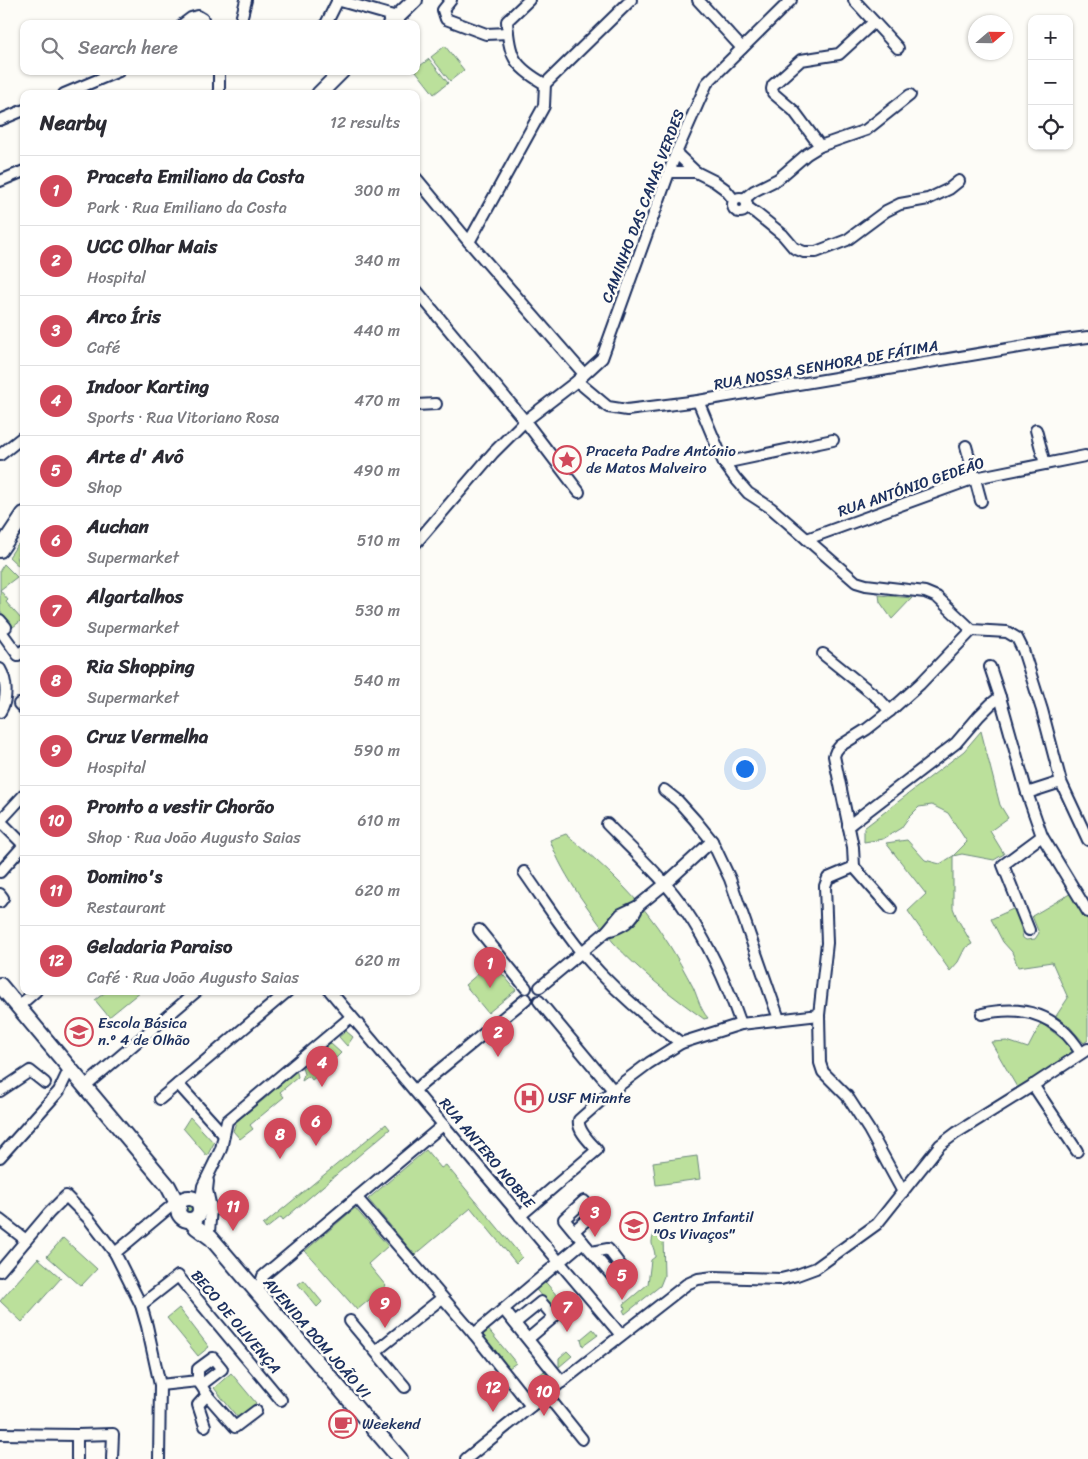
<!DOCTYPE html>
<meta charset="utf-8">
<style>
body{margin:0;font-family:Sriracha,sans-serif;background:#f2f2f3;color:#2b2b33}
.controls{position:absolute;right:15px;top:15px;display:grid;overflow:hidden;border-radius:10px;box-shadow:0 1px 4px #0004}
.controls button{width:45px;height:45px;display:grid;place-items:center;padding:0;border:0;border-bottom:1px solid #e1e1e2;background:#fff;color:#2b2b33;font:25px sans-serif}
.compass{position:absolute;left:968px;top:15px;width:45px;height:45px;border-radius:50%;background:#fff;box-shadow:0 1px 4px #0004;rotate:70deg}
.you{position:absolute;left:744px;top:768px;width:18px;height:18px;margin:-12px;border:4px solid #fff;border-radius:50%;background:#1a73e8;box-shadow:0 0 0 8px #1a73e833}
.badge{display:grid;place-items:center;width:32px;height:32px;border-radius:50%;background:#d1495b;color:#fff;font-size:16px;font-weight:700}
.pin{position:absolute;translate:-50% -41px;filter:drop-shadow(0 1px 2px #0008)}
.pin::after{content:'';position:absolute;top:26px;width:18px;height:15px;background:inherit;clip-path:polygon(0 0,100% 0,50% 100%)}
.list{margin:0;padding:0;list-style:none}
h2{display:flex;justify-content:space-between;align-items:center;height:65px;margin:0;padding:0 20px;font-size:21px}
h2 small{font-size:16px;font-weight:400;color:#7c7c81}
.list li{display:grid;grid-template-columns:32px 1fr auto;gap:15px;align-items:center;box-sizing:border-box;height:70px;padding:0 20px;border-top:1px solid #e1e1e2}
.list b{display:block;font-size:19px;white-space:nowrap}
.list p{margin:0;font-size:16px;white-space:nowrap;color:#7c7c81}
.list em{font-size:16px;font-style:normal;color:#7c7c81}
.icon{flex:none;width:28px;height:28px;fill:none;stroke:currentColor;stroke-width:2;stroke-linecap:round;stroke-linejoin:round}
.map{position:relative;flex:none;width:1088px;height:1459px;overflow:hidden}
.search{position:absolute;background:#fff;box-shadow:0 1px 4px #0004;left:20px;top:20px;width:400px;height:55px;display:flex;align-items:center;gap:12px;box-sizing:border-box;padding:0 18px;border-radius:10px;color:#7c7c81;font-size:19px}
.panel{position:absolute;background:#fff;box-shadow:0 1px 4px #0004;left:20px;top:90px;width:400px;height:905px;border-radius:10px}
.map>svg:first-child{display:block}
</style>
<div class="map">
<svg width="1088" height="1459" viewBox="0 0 1088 1459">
<rect width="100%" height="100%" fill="#fdfcf7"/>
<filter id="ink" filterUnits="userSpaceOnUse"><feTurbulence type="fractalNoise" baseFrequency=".02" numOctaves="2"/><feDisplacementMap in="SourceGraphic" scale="10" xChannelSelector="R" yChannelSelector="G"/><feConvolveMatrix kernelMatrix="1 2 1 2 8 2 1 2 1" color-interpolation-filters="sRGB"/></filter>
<g filter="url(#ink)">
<g fill="#bbe09b" stroke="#6b887c">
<path d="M445 46 464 70 450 81 431 57Z"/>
<path d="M429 59 448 83 434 94 416 71V69Z"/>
<path d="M24 542V550L19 551 17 557 19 561 24 563V571L9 557 17 545Z"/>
<path d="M4 564 17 577 0 590 8 600 6 602 22 620 13 627 0 611V570Z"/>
<path d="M879 595 912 598 892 619 880 602Z"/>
<path d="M981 731 1000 805 1008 818 990 831 1004 854 994 860 962 854 953 856V908L957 918 972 944 965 948 958 962 950 971 908 911 926 894 886 843 907 840 925 860 940 864 953 856 967 842 948 813 932 805 919 807 909 817 901 828 883 839 864 842V828L964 751Z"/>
<path d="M566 834C605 867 641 899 668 943 677 957 685 972 693 987 698 998 700 1009 708 1018L704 1019C672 996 640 972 613 942 601 927 590 911 579 895 568 878 557 860 550 840Z"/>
<path d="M1073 892 1088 917V1040L1084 1043 1069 1026 1056 1016 1068 998 1052 962 1018 967 1012 952 1003 942 991 919 1015 908 1023 925 1021 929 1023 938 1026 940 1035 939 1039 933 1032 916Z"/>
<path d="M492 962 516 990 488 1013 465 985Z"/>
<path d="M107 991H141L109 1017 95 1000Z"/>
<path d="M1041 1023 1065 1041 1073 1052 1018 1089 991 1042 1007 1041 1028 1048Z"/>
<path d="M346 1031 353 1037 347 1046 339 1037Z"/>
<path d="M330 1043 341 1053 332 1062 325 1047Z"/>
<path d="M311 1062 316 1064 322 1072 312 1080 309 1076 302 1081 304 1074 302 1068Z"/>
<path d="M296 1069 298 1077 280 1092 284 1097 250 1125 253 1129 240 1139 233 1131 236 1122 268 1096 270 1089Z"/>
<path d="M190 1117 214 1143 207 1156 183 1128Z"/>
<path d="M386 1124 390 1129 283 1220 281 1217 266 1229 263 1225Z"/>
<path d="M426 1150 441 1168 446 1165 522 1257 516 1263 471 1208 415 1255 368 1199Z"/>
<path d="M697 1156 700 1179 656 1185 653 1162Z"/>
<circle cx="189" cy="1209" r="7"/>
<path d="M355 1208 388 1246 368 1264 386 1286 357 1310 305 1251Z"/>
<path d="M655 1232 663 1235 664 1276 660 1286 625 1314 623 1310 625 1309 624 1304 648 1284 651 1260 655 1257C655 1245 648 1246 655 1232Z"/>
<path d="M63 1238 97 1269 81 1286 47 1256Z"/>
<path d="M38 1258 61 1278 22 1322 0 1301Z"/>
<path d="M543 1279 573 1315 563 1323 534 1287Z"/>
<path d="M304 1280 322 1302 317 1307 298 1284Z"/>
<path d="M179 1308 209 1347 198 1356 167 1318Z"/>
<path d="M487 1328 516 1363 509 1368 480 1333Z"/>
<path d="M593 1329 598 1335 583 1346 581 1339Z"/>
<path d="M567 1351 572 1356 559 1367V1358Z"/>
<path d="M544 1371 549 1379 548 1384 545 1381 530 1392 526 1387Z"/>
<path d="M231 1373 256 1403 238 1418 214 1388Z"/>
</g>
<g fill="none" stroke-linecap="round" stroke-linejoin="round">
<defs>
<g id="minor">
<path d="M337 0 397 17"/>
<path d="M451 0 443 10 446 19 486 34 508 33"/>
<path d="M529 0 507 21C509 56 513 66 545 84"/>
<path d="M698 0 742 48"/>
<path d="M854 0 898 48"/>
<path d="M183 24 191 18 198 16 203 19 204 24"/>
<path d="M240 24 246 0"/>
<path d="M326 24 338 0"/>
<path d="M64 94 119 71"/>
<path d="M219 94V71"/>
<path d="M0 120 24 110"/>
<path d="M820 146 794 111 773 93 772 89 773 85 801 60 839 54 874 22"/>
<path d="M676 153 696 172 714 181 725 189 734 200"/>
<path d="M669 172H696"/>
<path d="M416 178 469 242 584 374"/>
<path d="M0 181 24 171"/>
<circle cx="740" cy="205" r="7"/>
<path d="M744 199 754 191 778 179 807 154 820 146 866 130 910 95"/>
<path d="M747 207 757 214 783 235 794 248 804 252H816L847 240 886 211 900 204 928 199 949 189 959 181"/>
<path d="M469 242 544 106 545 84 631 0"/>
<path d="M416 290 525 421 579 492"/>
<path d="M577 381 608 407 627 410 698 401 1049 342 1088 337"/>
<path d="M698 401 724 463 735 478 748 493 771 508 856 582 866 585 925 592 937 597 972 630 1007 632 1017 638 1023 650 1042 710 1061 782 1088 840"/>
<path d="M416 405 436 404"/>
<path d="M1036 430 1045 464"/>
<path d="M966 446 981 501"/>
<path d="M0 455 24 436"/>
<path d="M724 463 833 440"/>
<path d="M807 539 975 478 1085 456"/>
<path d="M416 543 493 453 525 421 577 381 602 358 676 153 707 83 791 0"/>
<path d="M0 620 6 627"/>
<path d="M0 630 18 655 24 650"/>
<path d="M823 654 879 699 890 711"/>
<path d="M990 667 1000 697 1027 793 1042 836 1088 912"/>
<path d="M0 669C7 681 8 699 0 712"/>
<path d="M19 704 24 709"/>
<path d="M664 790 678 801 695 820 712 841 730 879 779 1019"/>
<path d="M1027 793 1061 782"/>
<path d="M0 821 24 795"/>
<path d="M0 821 24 845"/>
<path d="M607 824C633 851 665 879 686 911 710 946 727 984 741 1024"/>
<path d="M848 826 956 743 979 716 991 704 1000 697"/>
<path d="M854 867 828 878 825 886 827 943 819 1015 820 1063 823 1072 847 1096 869 1130 903 1192"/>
<path d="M854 867 853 847 834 756 836 751 840 746 867 729 890 711 920 684 972 630"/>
<path d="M854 867 891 909"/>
<path d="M0 872 24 845"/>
<path d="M524 872C543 899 561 927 582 953 611 987 645 1017 681 1043"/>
<path d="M0 894 3 898 0 902"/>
<path d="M479 930 526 988"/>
<path d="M1029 930 1003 865 1042 836"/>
<path d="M607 931C622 927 633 921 638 906"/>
<path d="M540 987 607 931 621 914 638 906 665 884 712 841"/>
<path d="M330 991 621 1335"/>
<path d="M539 1001 613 1090"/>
<path d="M19 1006 36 991"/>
<path d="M982 1014C1024 1004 1058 1015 1081 1053"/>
<path d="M178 1084 224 1135"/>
<path d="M1033 1085 1077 1151"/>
<path d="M85 1086 197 991"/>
<path d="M415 1090 526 999"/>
<path d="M0 1091 30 1071 45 1083"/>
<path d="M160 1099 288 991"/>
<path d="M0 1157 59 1091 68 1072 67 1065"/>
<path d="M208 1181 207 1190 211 1208 209 1232"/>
<path d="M357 1198 474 1334 531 1406"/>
<path d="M200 1206 203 1186 221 1149 227 1121 351 1017"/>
<path d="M520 1216 597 1150C591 1143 577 1131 579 1120L613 1090 649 1063 681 1043 741 1024 819 1015"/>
<path d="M0 1220 26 1240"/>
<path d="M574 1231 594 1213 584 1201 564 1219C580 1239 597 1258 614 1278L624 1270 608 1249 592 1252"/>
<path d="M115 1253 176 1202"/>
<path d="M0 1271 49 1213 66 1196 88 1218 115 1253 141 1305 147 1326 160 1385 159 1459"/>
<path d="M258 1293 263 1276 443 1125"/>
<path d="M141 1305 178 1276 281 1400"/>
<path d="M504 1310 562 1382"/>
<path d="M350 1321 405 1387"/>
<path d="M515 1323 541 1302 554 1317 528 1339"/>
<path d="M474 1334 583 1242"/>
<path d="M376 1351 442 1298"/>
<path d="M160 1385 198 1381 201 1385 222 1369 213 1358 198 1369V1381"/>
<path d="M201 1385 207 1395 235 1427 256 1411"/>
<path d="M546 1394 582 1439"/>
<path d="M205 1426 198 1405 207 1395"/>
<path d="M0 1434 77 1435 113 1434 112 1459"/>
<path d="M77 1459V1435"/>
<path d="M466 1459 546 1394 687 1284 698 1279 714 1277 781 1279 797 1275 816 1268 877 1224 940 1145 956 1133 1035 1084 1088 1049"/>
</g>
<g id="major">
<path d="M390 24 415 0"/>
<path d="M319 94 342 71"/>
<path d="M0 550 24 514"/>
<path d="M0 985 168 1186 179 1207"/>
<circle cx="189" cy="1209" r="11"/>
<path d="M190 1220 196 1227 211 1238 400 1459"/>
</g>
</defs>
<use href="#minor" stroke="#1b2f5e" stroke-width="14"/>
<use href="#major" stroke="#1b2f5e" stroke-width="18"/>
<use href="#minor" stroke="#fdfcf7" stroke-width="10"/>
<use href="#major" stroke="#fdfcf7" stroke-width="14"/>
</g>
</g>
<defs>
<symbol id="sight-ring" viewBox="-11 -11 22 22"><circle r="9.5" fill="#fdfcf7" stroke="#d1495b" stroke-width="1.5"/><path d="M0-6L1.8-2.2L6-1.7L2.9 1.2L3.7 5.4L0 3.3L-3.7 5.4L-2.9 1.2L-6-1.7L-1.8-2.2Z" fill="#d1495b"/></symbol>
<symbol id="school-ring" viewBox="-11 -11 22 22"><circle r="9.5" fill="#fdfcf7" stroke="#d1495b" stroke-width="1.5"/><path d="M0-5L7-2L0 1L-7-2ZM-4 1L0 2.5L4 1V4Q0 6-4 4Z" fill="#d1495b"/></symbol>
<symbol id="hospital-ring" viewBox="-11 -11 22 22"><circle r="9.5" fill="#fdfcf7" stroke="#d1495b" stroke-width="1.5"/><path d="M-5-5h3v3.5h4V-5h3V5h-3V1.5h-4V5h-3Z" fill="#d1495b"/></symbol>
<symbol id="cafe-ring" viewBox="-11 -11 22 22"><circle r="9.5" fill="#fdfcf7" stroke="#d1495b" stroke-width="1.5"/><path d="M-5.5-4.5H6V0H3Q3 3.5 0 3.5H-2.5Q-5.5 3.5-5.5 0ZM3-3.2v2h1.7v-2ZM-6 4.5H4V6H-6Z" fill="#d1495b"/></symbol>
</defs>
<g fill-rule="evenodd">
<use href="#sight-ring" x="551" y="444" width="32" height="32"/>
<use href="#school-ring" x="63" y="1016" width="32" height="32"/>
<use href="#hospital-ring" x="513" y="1082" width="32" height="32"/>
<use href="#school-ring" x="618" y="1210" width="32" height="32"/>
<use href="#cafe-ring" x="327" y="1408" width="32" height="32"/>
</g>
<g text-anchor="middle" stroke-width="5" stroke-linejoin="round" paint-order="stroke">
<g font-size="15" fill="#1b2f5e" stroke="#fdfcf7">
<text transform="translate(643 206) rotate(-69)" y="5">CAMINHO DAS CANAS VERDES</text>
<text transform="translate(826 365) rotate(-10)" y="5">RUA NOSSA SENHORA DE FÁTIMA</text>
<text transform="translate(911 487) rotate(-19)" y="5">RUA ANTÓNIO GEDEÃO</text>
<text transform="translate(487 1153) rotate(50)" y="5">RUA ANTERO NOBRE</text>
<text transform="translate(236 1322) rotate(50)" y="5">BECO DE OLIVENÇA</text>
<text transform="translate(317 1338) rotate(49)" y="5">AVENIDA DOM JOÃO VI</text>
</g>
<g font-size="15" fill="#1b2f5e" stroke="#fdfcf7" text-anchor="start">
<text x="586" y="456">Praceta Padre António<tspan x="586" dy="17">de Matos Malveiro</tspan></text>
<text x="98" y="1028">Escola Básica<tspan x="98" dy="17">n.º 4 de Olhão</tspan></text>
<text x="548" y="1103">USF Mirante</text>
<text x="653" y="1222">Centro Infantil<tspan x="653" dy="17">"Os Vivaços"</tspan></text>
<text x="362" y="1429">Weekend</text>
</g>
</g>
</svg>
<div class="controls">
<button>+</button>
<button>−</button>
<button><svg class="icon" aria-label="locate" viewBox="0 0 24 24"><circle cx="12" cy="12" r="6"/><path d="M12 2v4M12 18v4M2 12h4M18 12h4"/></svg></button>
</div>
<svg class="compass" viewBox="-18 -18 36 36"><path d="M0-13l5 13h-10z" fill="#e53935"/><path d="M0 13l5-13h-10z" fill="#7c7c81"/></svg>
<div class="you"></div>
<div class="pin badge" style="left:490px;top:988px">1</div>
<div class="pin badge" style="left:498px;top:1057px">2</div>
<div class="pin badge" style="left:595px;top:1237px">3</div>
<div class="pin badge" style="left:322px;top:1087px">4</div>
<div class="pin badge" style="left:622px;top:1300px">5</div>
<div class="pin badge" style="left:316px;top:1146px">6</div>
<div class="pin badge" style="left:567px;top:1332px">7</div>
<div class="pin badge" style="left:280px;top:1159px">8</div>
<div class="pin badge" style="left:385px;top:1328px">9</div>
<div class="pin badge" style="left:544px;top:1416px">10</div>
<div class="pin badge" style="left:233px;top:1231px">11</div>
<div class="pin badge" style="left:493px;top:1412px">12</div>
<div class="search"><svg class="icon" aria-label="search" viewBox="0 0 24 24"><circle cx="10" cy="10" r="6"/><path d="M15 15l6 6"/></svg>Search here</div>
<section class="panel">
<h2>Nearby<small>12 results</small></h2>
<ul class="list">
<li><span class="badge">1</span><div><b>Praceta Emiliano da Costa</b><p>Park · Rua Emiliano da Costa</p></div><em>300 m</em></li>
<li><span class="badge">2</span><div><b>UCC Olhar Mais</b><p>Hospital</p></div><em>340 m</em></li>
<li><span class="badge">3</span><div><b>Arco Íris</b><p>Café</p></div><em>440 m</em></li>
<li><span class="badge">4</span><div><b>Indoor Karting</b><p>Sports · Rua Vitoriano Rosa</p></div><em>470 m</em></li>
<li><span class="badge">5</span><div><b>Arte d' Avô</b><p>Shop</p></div><em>490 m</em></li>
<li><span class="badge">6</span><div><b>Auchan</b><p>Supermarket</p></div><em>510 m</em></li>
<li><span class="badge">7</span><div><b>Algartalhos</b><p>Supermarket</p></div><em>530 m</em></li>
<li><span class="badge">8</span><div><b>Ria Shopping</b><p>Supermarket</p></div><em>540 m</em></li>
<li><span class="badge">9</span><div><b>Cruz Vermelha</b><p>Hospital</p></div><em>590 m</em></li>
<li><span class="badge">10</span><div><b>Pronto a vestir Chorão</b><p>Shop · Rua João Augusto Saias</p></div><em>610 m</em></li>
<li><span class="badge">11</span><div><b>Domino's</b><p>Restaurant</p></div><em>620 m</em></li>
<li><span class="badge">12</span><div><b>Geladaria Paraiso</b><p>Café · Rua João Augusto Saias</p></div><em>620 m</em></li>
</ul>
</section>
</div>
